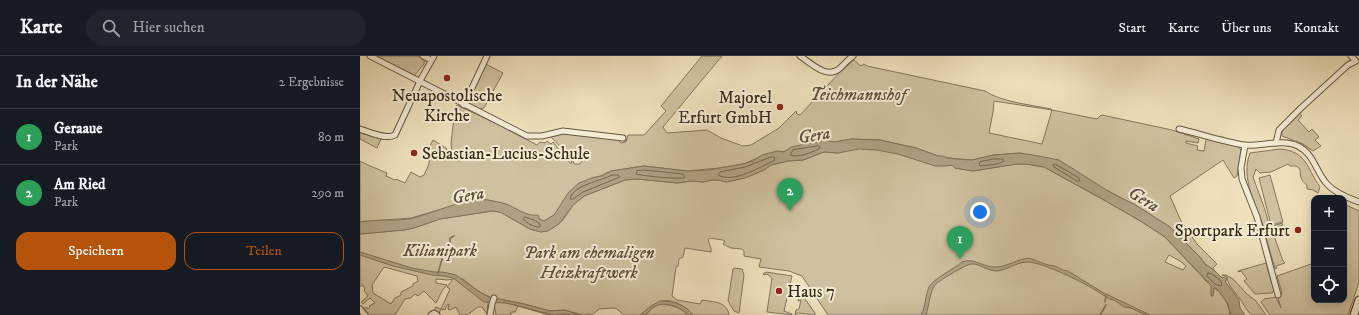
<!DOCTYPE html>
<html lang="de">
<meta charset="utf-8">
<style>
body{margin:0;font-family:"IM FELL DW Pica",serif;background:#20242c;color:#f1f3f6}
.controls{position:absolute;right:12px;bottom:12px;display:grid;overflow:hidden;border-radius:8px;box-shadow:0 2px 10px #0003}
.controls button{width:36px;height:36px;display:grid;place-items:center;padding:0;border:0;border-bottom:1px solid #363941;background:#171b24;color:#f1f3f6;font:20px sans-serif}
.you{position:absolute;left:620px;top:156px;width:14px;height:14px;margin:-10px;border:3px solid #fff;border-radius:50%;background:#1a73e8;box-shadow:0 0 0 6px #1a73e833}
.badge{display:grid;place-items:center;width:26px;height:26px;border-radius:50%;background:#b45309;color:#fff;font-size:13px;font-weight:700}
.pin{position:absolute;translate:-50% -33px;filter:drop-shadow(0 1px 2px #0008)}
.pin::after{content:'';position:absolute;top:21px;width:14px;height:12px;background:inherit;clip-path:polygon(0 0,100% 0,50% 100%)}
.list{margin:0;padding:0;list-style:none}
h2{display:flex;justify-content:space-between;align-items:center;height:52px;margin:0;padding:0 16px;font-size:17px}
h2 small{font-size:13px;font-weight:400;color:#9ea1a6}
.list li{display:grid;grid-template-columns:26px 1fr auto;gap:12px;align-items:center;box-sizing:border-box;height:56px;padding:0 16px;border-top:1px solid #363941}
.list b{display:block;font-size:15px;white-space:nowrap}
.list p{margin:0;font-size:13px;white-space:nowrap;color:#9ea1a6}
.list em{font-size:13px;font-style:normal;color:#9ea1a6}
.actions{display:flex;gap:8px;padding:12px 16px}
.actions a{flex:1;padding:9px 0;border:1px solid #b45309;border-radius:12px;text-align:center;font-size:14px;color:#b45309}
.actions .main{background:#b45309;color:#fff}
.icon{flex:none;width:22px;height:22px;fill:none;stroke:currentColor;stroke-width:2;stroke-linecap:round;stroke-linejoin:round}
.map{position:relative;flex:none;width:999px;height:259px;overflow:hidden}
header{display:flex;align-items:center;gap:24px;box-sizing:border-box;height:56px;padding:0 20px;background:#171b24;border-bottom:1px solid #363941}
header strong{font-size:19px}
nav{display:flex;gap:22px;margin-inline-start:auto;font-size:14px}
.search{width:280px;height:36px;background:#20242c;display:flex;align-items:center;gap:10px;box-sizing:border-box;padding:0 14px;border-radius:22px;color:#9ea1a6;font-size:15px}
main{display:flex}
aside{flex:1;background:#171b24}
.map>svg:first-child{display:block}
</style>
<header>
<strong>Karte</strong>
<div class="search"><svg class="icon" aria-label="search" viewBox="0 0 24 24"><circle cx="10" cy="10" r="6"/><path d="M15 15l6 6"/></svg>Hier suchen</div>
<nav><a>Start</a><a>Karte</a><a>Über uns</a><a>Kontakt</a></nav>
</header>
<main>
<aside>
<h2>In der Nähe<small>2 Ergebnisse</small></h2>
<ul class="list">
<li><span class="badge" style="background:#2e9e5b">1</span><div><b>Geraaue</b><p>Park</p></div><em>80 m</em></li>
<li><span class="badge" style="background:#2e9e5b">2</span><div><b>Am Ried</b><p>Park</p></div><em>290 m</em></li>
</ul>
<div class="actions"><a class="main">Speichern</a><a>Teilen</a></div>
</aside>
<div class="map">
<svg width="999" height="259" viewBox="0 0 999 259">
<rect width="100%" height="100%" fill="#ede0bb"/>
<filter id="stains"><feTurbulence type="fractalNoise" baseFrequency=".005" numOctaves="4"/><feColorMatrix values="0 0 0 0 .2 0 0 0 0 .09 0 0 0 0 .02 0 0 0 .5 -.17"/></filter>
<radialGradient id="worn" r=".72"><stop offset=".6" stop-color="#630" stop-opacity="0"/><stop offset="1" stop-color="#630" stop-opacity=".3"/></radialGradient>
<g fill="#cec19f" stroke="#83765c" fill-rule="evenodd">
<path d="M16 0H59C63 2 65 4 64 8L54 20Z"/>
<path d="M342 0H362L303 71 307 77 347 74 361 82 383 90 391 89 419 72 436 55 437 58 440 59 481 15 494 4 501 10 504 8 507 10 625 35C641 46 672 49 691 53L692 54 737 63 740 60 742 59 812 74 839 83 838 87 826 85V87L838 90 837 94 844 95 846 84 849 83C858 85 876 86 881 94L877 120 874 122 863 104 810 140 821 165 837 188 857 208 853 212 854 214 845 208 840 201 810 171 777 150 748 135 660 97 634 99 612 104 597 103 578 100 556 92 520 84 492 83 428 94 421 96 418 95 410 97 383 108 359 112 327 115 284 110 251 115 241 120 232 122 194 159 184 165 178 164 145 148 127 144H118L92 150 51 162 0 166V105C9 110 18 113 27 117L26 120 35 124 36 123 45 127 51 116 60 121 64 119 69 108V104L65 99 73 84 86 92 91 104 93 103 91 88 95 51 97 49 137 68 177 89 180 86 185 87 187 85 191 88 193 86 210 107H212L211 104H213L214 108H220L224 101 227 100 224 96 210 100 207 98 190 80 191 79 205 77 256 82 261 87 266 86 268 79H284L306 55 301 50ZM634 45 692 54 682 88 629 77 633 56Z"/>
<path d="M124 7 143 17 124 52 120 53 110 48 109 46Z"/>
<path d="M939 56 942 60 938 64 949 76 952 73 959 81 955 84 961 90 953 95 943 88 922 80C920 71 933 62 939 56Z"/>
<path d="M0 77 21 83 17 92 0 83Z"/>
<path d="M493 93C508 91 526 94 540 98 556 103 576 112 592 109L595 112 613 115 656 108H666L684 111 744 144 782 166 805 181 846 225C859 235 868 242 870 259H468L442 220 429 215 399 211 401 203 384 200V195L382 193 371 192 363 188 365 185 363 184 349 182C347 187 352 190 351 196L325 192 323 201 319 203 318 210 316 211 312 240 317 244 340 248 342 244C353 246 367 245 369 259H333C326 250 310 241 299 246 291 249 287 254 280 259H264L257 253 254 252 239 253 233 258 223 259 204 254 190 255 164 248 129 241 118 235 103 223 94 222 124 245 128 246 127 258 122 251H118L107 259H100L96 251 90 254 88 253 89 248 87 249 85 254 81 253 79 257 74 254 76 251 81 253 90 233 87 231 93 223 88 224 76 223V227L87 229 82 235 76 247 64 235 58 240 55 238 51 242 45 243 35 259H7L3 253 6 251 8 253 10 251 9 250 15 247 10 242 3 248 1 246 8 240 4 234 5 233 3 229 0 231V178L44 174 54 172 80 163 132 155 140 156 170 173 181 176 188 174 203 164 213 149 224 140 265 124 277 123 318 127 331 125 343 126 352 124H358L366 126 385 122 404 114 411 109 428 105 443 104 464 96 478 97ZM809 199 820 205 826 210 823 214 805 206ZM24 211 57 220 58 225 53 228V230L41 236V239L35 242 31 248 13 237 12 229Z"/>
<path d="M920 93C947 95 947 113 960 131L958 137 953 134 947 133V129C941 125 940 120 940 113L936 110H930L928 108 911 116 900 117 896 113 893 121 904 151 910 171 922 167 923 169 905 175C897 150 880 123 890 97Z"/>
<path d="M910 119 923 166 911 169 899 122Z"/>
<path d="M986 149 999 155V226L988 259H910L901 246 904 243 916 241 921 252 918 242 922 237 917 220 954 207V244H984V160L985 157 984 156Z"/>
<path d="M913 177 923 205 925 207 916 210 917 212 915 213 906 181 907 179Z"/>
<path d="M906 207 914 235 912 237 895 238 884 225 887 223 881 215 878 216V215Z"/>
<path d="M374 212 382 213 384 219 379 257 374 255 368 245 373 213Z"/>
<path d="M406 216 432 220 424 255 432 258V259L407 256 412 222 407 218 404 219 403 218Z"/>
<path d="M862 219H866L873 223 887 238 896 245 906 259H892C885 253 885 250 880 243 875 236 868 230 867 221Z"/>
<path d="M440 239 443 240 455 257V259L437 257 436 259H435L436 254 439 253 441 244 438 245Z"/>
<path d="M137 245C156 248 173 255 192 259 198 259 204 258 210 259H189L158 250 155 256H151V259H136L134 247 135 246Z"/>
<path d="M300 248C312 249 320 251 328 259H286L292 252Z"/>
</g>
<g fill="#afa284" stroke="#7f7259">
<path d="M492 83 520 84 556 92 578 100H583L587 102 597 103 612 104 634 99 660 97 679 100 699 104 748 135 777 150 810 171 840 201 845 208 854 214 861 221 866 222 867 224 865 225 879 244 880 252 885 259H871L868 248 857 233 854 232 853 240H851V230L850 228 805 181 782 166 744 144 684 111 666 108H657L613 115 595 112 592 109 586 110H575L538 98 516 94 499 93 478 97 464 96 443 104 428 105 411 109 404 114 385 122 366 126 358 124H352L343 126 331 125 317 127 277 123 265 124 224 140 213 149 199 168 188 175 181 176 170 173 140 156 132 155 80 163 54 172 44 174 0 178V166C16 163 33 165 49 163 73 158 102 142 128 144 133 145 140 146 146 148 155 151 167 161 177 159L179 160V163L184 165 194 159 208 137 219 127 232 122 241 120 251 115 284 110 327 115 348 114 383 108 393 105 402 99 418 95 424 96 431 91 466 84C474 88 483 84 492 83Z"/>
<path d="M0 196 52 212 74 216H82L96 219 118 235 129 241 164 248 190 255 204 254 221 259 203 258 194 259 146 247 124 246 93 222 84 220 72 219 33 210 0 199Z"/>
<path d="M669 202 688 209 695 210 703 214 708 215 742 236 790 259H786L771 252 764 251 754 244 749 243C735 232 683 205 666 206 656 207 647 214 637 215 627 215 619 207 611 208 607 208 580 224 576 228 570 233 569 251 566 259H561C566 250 565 240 569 231 573 223 594 213 602 206 615 201 623 212 636 211 647 211 657 203 669 202Z"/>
<path d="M300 245C313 245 326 249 333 259H328C320 250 303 244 292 252 290 254 288 257 286 259H280L291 250Z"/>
</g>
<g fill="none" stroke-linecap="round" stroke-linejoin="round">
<g stroke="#74664e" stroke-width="1">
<path d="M458 90 460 91 459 93C450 97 438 102 430 99L433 94Z"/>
<path d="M411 101H414L415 104C402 110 373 128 358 119L360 116 385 111Z"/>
<path d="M634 103H643L644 105C638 109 628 109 620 110L619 108 620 106Z"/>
<path d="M695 108 719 122 720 125H717L694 111 693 109Z"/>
<path d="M284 114 323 118 325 121 323 122C316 123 283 120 276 118L277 115Z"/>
<path d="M252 119H258L260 121 223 136 213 143H210C213 129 241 125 252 119Z"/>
<path d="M165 161 174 164 180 168V171C175 172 167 167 163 163Z"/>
<path d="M848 217 852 218 861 225 862 229 860 230 855 228 847 220Z"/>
</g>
<g stroke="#7f7259" stroke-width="1.5">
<path d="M85 196 90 190V182L94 180"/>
<path d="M78 217 82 203"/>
<path d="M745 246 746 240"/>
<path d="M740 259 746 249"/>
</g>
<defs>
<g id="minor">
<path d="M10 0 167 80H182L203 75 263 82"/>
<path d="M63 0 71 4"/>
<path d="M440 0C451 7 466 23 479 13 484 9 488 3 493 0"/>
<path d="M104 49 127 0"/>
<path d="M0 73C9 76 26 84 35 79L61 23 74 0"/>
<path d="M819 73C840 78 862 85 884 89 902 91 921 82 938 90 954 98 956 116 967 128 975 137 988 142 999 146"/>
<path d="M916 87 919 74 941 52 988 9 996 5 991 0"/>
<path d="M885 89 881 112 882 123 897 161 918 239"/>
<path d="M0 253 5 259"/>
<path d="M71 259 74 257 77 259"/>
<path d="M130 259 132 248 134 242"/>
</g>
<path id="secondary" d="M994 259 999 244"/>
</defs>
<use href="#minor" stroke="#655842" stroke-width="7"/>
<use href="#secondary" stroke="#382a19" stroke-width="9"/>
<use href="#minor" stroke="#f3ebd3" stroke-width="5"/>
<use href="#secondary" stroke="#f3ebd3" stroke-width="7"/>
</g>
<g fill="#8f2418" stroke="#f3ebd3" stroke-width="1.5">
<circle cx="87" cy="22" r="4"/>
<circle cx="420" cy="51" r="4"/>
<circle cx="54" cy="97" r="4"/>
<circle cx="938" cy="174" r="4"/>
<circle cx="419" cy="235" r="4"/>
</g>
<g text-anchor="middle" stroke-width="4" stroke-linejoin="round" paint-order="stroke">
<g font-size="17" font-style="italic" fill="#5e503a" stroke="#f3ebd3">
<text x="498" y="44">Teichmannshof</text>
<text x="80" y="200">Kilianipark</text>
<text x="229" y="202">Park am ehemaligen<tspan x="229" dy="20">Heizkraftwerk</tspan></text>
</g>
<g font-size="17" fill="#382a19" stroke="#f3ebd3" text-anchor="end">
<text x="87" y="45" text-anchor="middle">Neuapostolische<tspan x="87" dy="20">Kirche</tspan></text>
<text x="412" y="47">Majorel<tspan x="412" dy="20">Erfurt GmbH</tspan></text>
<text x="62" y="103" text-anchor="start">Sebastian-Lucius-Schule</text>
<text x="930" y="180">Sportpark Erfurt</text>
<text x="427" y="241" text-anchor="start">Haus 7</text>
</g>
<g font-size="18" font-style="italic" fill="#5c4e39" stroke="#f3ebd3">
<text transform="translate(454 79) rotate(-9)" y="6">Gera</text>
<text transform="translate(108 139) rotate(-10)" y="6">Gera</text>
<text transform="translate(784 143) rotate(31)" y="6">Gera</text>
</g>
</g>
<rect width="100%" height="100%" filter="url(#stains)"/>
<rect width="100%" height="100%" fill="url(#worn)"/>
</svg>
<div class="controls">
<button>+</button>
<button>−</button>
<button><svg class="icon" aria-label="locate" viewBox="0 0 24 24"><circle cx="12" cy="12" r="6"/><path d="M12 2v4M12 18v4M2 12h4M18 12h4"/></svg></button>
</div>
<div class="you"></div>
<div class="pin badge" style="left:600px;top:203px;background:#2e9e5b">1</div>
<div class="pin badge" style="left:430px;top:155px;background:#2e9e5b">2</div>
</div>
</main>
